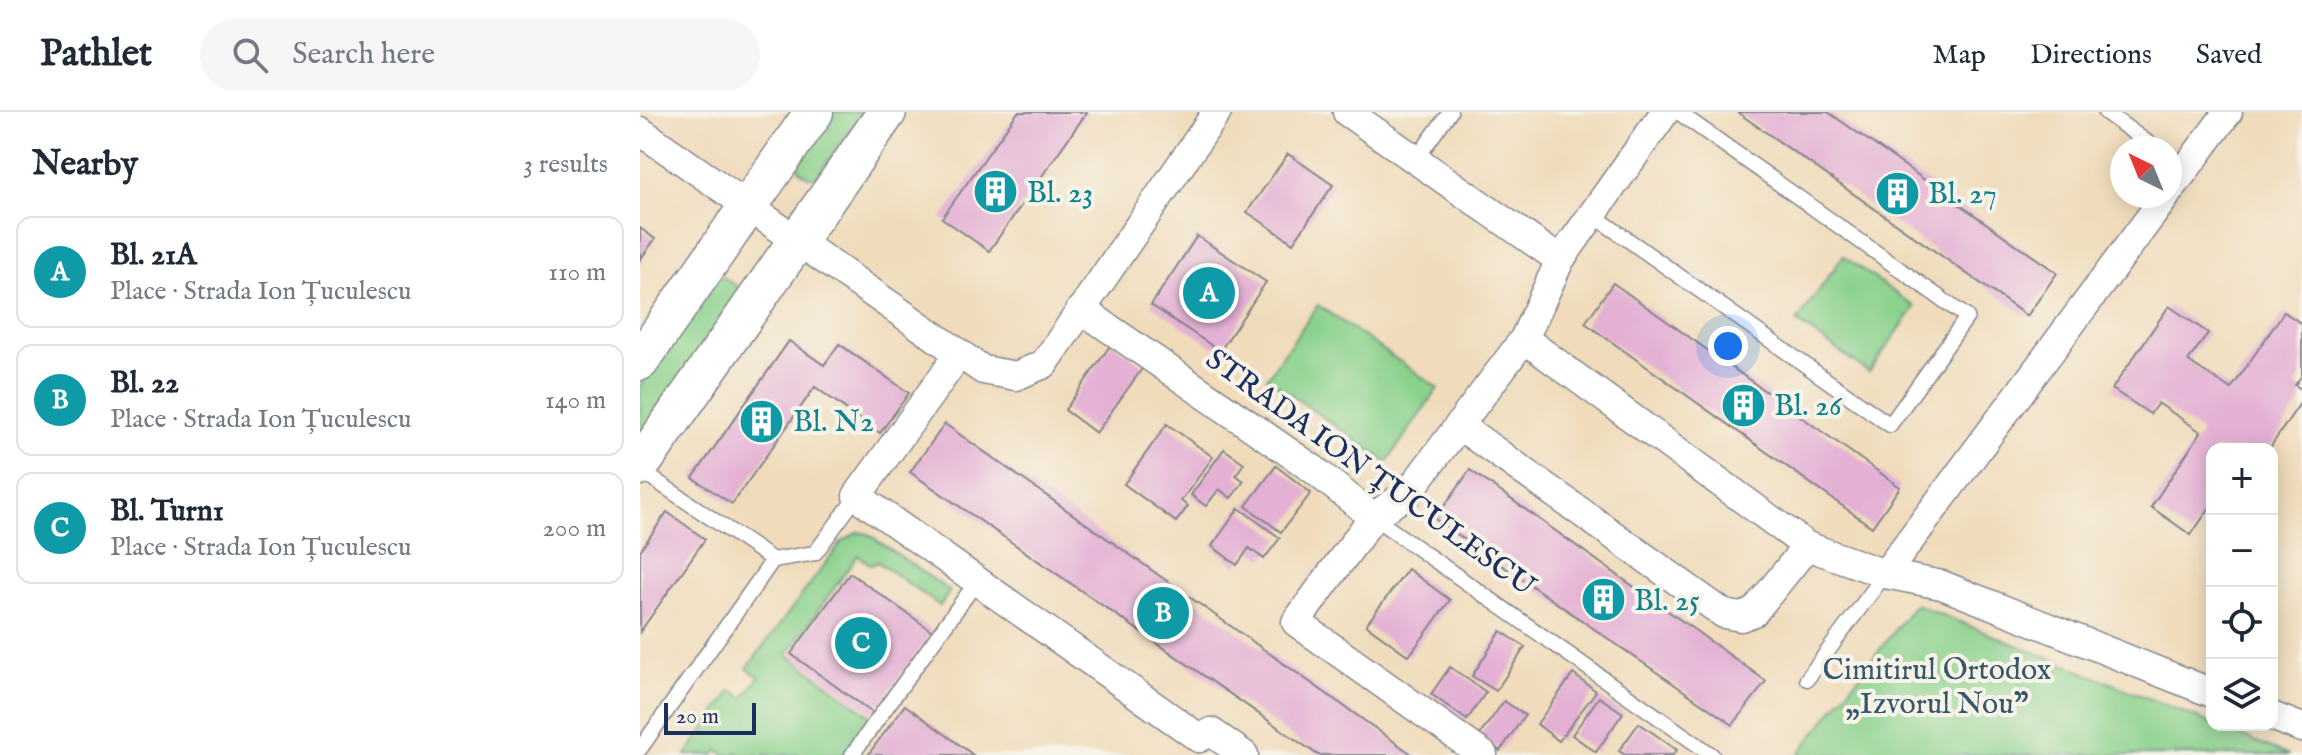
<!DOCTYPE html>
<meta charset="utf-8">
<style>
body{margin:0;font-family:"IM FELL English",serif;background:#f6f6f7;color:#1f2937}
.controls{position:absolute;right:24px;bottom:24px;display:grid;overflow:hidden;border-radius:16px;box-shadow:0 4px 20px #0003}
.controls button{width:72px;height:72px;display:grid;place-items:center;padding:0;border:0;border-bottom:2px solid #e0e1e3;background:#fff;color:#1f2937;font:40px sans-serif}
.compass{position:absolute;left:1470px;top:24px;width:72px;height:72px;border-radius:50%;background:#fff;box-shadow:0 4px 20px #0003;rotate:317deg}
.scale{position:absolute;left:24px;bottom:20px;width:92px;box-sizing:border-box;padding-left:8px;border:4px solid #1b2f5e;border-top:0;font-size:22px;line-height:28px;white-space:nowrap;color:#1b2f5e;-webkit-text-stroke:6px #f7f3e8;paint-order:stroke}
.you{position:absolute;left:1088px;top:234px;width:28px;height:28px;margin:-20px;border:6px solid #fff;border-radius:50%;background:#1a73e8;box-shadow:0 0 0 12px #1a73e833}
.badge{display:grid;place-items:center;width:52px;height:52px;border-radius:50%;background:#7c3aed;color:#fff;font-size:26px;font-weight:700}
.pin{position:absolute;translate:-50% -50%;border:4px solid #fff;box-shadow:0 2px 8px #0006}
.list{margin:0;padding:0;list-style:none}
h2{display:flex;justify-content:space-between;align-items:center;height:104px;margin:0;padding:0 32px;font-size:34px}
h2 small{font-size:26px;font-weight:400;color:#747a83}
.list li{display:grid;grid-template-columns:52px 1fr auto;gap:24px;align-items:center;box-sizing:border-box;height:112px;margin:0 16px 16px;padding:0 16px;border:2px solid #e0e1e3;border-radius:16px}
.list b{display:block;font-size:30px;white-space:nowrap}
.list p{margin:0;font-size:26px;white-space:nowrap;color:#747a83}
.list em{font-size:26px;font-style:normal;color:#747a83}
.icon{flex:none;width:44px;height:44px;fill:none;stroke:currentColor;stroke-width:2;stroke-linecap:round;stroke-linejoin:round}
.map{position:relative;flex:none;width:1662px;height:643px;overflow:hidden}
header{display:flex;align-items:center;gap:48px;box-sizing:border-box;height:112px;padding:0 40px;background:#fff;border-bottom:2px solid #e0e1e3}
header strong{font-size:38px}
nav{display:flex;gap:44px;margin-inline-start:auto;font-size:28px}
.search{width:560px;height:72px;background:#f6f6f7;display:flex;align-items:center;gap:20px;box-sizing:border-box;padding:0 28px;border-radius:44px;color:#747a83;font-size:30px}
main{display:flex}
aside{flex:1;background:#fff}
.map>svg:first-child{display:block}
</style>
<header>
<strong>Pathlet</strong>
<div class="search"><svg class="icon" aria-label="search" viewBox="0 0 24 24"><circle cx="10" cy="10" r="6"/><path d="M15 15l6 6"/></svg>Search here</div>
<nav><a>Map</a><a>Directions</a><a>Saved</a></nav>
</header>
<main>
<aside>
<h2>Nearby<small>3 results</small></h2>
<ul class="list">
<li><span class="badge" style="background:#0f9aa8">A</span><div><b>Bl. 21A</b><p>Place · Strada Ion Țuculescu</p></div><em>110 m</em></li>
<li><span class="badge" style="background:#0f9aa8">B</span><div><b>Bl. 22</b><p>Place · Strada Ion Țuculescu</p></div><em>140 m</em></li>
<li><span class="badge" style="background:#0f9aa8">C</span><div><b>Bl. Turn1</b><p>Place · Strada Ion Țuculescu</p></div><em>200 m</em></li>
</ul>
</aside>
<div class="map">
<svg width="1662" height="643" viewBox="0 0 1662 643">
<rect width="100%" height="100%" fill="#f7f3e8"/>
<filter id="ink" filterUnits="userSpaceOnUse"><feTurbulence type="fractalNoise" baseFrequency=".0125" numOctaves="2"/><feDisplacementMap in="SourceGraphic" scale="16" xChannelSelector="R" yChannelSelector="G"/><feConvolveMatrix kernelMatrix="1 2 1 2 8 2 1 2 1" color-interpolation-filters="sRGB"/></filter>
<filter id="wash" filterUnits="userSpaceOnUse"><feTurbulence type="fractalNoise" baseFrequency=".006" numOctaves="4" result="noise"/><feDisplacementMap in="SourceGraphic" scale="32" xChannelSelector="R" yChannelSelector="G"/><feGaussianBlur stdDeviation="1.8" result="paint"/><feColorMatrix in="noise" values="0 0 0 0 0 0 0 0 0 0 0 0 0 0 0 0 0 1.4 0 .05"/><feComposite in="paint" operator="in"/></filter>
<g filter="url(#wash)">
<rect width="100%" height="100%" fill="#f0dcbb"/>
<g fill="#8ad18c" stroke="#528075" stroke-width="2">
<path d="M190 0H224L176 65H168L159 58 157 48Z"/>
<path d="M1203 144 1275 195 1229 260 1157 210Z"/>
<path d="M83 165 98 175 100 183 0 325V274L76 166Z"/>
<path d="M678 193 798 276 747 350 627 266Z"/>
<path d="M218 420 228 422 310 479 300 494 238 450 231 453 218 443 147 542 231 604 203 643H101L97 640 94 643H85L78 638 74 643H46L92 578 104 586 119 565 107 556 201 431Z"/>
<path d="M1275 492 1649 643H1158Z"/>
</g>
<g id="blocks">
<g fill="#e4b0d4">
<path d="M378 0H447L349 139 302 106Z"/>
<path d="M1097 0H1188L1417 161 1387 204Z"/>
<path d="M648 42 693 73 653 131 607 100Z"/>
<path d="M0 116 15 127 0 148Z"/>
<path d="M557 124 626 170 580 239 511 193Z"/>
<path d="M973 171 1260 375 1232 415 945 211Z"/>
<path d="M1529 194 1568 221 1548 249 1591 277 1644 200 1662 212V263L1655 273 1662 278V288L1629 337H1572V392L1551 423 1511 395 1561 320 1518 291 1510 302 1472 277Z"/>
<path d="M149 229 184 253 199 232 269 281 240 321 175 275 92 392 53 366Z"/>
<path d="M472 231 504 254 456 321 425 298Z"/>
<path d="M305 312 773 643H678L270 360Z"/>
<path d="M527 312 573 345 541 389 548 394 536 410 484 372Z"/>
<path d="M584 337 604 351 596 363 604 369 591 386 579 377 566 394 551 383Z"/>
<path d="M636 354 671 381 641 420 606 394Z"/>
<path d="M830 358 1126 569 1093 613 795 407Z"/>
<path d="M599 396 640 426 624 447 609 436 597 453 572 434Z"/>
<path d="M27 400 65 427 0 520V439Z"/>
<path d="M768 457 810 488 769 544 726 513Z"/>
<path d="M210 461 292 519 233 601 151 542Z"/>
<path d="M861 519 885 535 856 579 832 564Z"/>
<path d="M810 555 846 580 827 608 791 582Z"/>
<path d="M933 562 956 579 919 629 897 612Z"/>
<path d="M959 585 983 601 956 640 932 623Z"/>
<path d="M864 589 885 603 860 639 839 624Z"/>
<path d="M265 593 324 636 333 643H228Z"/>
<path d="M999 611 1037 638 1033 643H985L979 639Z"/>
</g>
</g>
</g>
<g filter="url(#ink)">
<use href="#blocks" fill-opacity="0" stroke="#86868c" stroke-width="2"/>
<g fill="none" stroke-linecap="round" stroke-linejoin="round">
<defs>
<g id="service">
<path d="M1465 0 1515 36"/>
<path d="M776 47 810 0"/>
<path d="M953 103 1250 313 1327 205 1038 0"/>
<path d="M0 358 133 448 175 441 217 384"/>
<path d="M733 405 1072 643"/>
<path d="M1167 567 1245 462"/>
<path d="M0 637 133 448"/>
<path d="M212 643 337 469"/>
</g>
<g id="minor">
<path d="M707 0 920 148"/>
<path d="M0 19 343 258 376 264 404 252 577 0"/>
<path d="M1530 78 1588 0"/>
<path d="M441 197 673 357 733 405"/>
<path d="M884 227 1167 434 1245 462 1302 473 1572 581"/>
<path d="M319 242 217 384 559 626"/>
<path d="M820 314 1084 502 1101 505 1114 500 1167 434"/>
<path d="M1245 462 1526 84"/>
<path d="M1632 604 1662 616"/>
<path d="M559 626 571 620 604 643"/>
<path d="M843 643 656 510 733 405 768 381 884 227 920 148 1025 0"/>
</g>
<g id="secondary">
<path d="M0 249 174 0"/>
<path d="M0 354 247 0"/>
</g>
</defs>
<use href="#service" stroke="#86868c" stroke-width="17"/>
<use href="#minor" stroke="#86868c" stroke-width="31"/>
<use href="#secondary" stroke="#86868c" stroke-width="41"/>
<use href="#service" stroke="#fff" stroke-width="14"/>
<use href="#minor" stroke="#fff" stroke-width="28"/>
<use href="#secondary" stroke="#fff" stroke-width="38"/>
</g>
</g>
<defs>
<symbol id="building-disc" viewBox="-11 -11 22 22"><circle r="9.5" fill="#0f9aa8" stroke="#f7f3e8"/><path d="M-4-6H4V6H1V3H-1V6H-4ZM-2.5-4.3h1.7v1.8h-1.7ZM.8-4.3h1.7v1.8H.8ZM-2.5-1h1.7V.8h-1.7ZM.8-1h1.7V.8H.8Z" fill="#fff"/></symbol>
</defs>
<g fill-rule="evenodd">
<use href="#building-disc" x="330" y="54" width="51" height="51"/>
<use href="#building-disc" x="1232" y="56" width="51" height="51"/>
<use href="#building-disc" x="1078" y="268" width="51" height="51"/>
<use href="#building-disc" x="96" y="284" width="51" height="51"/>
<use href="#building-disc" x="938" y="462" width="51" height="51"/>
</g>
<g text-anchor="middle" stroke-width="8" stroke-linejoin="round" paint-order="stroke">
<g font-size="30" fill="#0d838f" stroke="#f7f3e8" text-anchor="start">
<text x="387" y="90">Bl. 23</text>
<text x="1288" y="91">Bl. 27</text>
<text x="1134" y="303">Bl. 26</text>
<text x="153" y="319">Bl. N2</text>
<text x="994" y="498">Bl. 25</text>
</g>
<g font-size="30" fill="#1b2f5e" stroke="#f7f3e8">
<text transform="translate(731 360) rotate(36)" y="10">STRADA ION ȚUCULESCU</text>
</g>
<g font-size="30" fill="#37586a" stroke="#f7f3e8">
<text x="1297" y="567">Cimitirul Ortodox<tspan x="1297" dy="34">„Izvorul Nou”</tspan></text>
</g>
</g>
</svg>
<div class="controls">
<button>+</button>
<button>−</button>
<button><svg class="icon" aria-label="locate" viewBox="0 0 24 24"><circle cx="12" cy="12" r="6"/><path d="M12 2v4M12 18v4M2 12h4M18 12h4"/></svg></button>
<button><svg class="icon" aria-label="layers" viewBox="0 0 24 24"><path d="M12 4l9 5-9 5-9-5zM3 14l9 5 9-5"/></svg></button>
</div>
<svg class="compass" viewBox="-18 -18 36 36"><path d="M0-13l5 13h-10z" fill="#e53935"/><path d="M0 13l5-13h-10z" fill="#747a83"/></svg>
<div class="scale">20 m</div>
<div class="you"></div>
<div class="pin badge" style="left:569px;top:181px;background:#0f9aa8">A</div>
<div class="pin badge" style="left:523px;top:501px;background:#0f9aa8">B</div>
<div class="pin badge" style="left:221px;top:531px;background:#0f9aa8">C</div>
</div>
</main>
